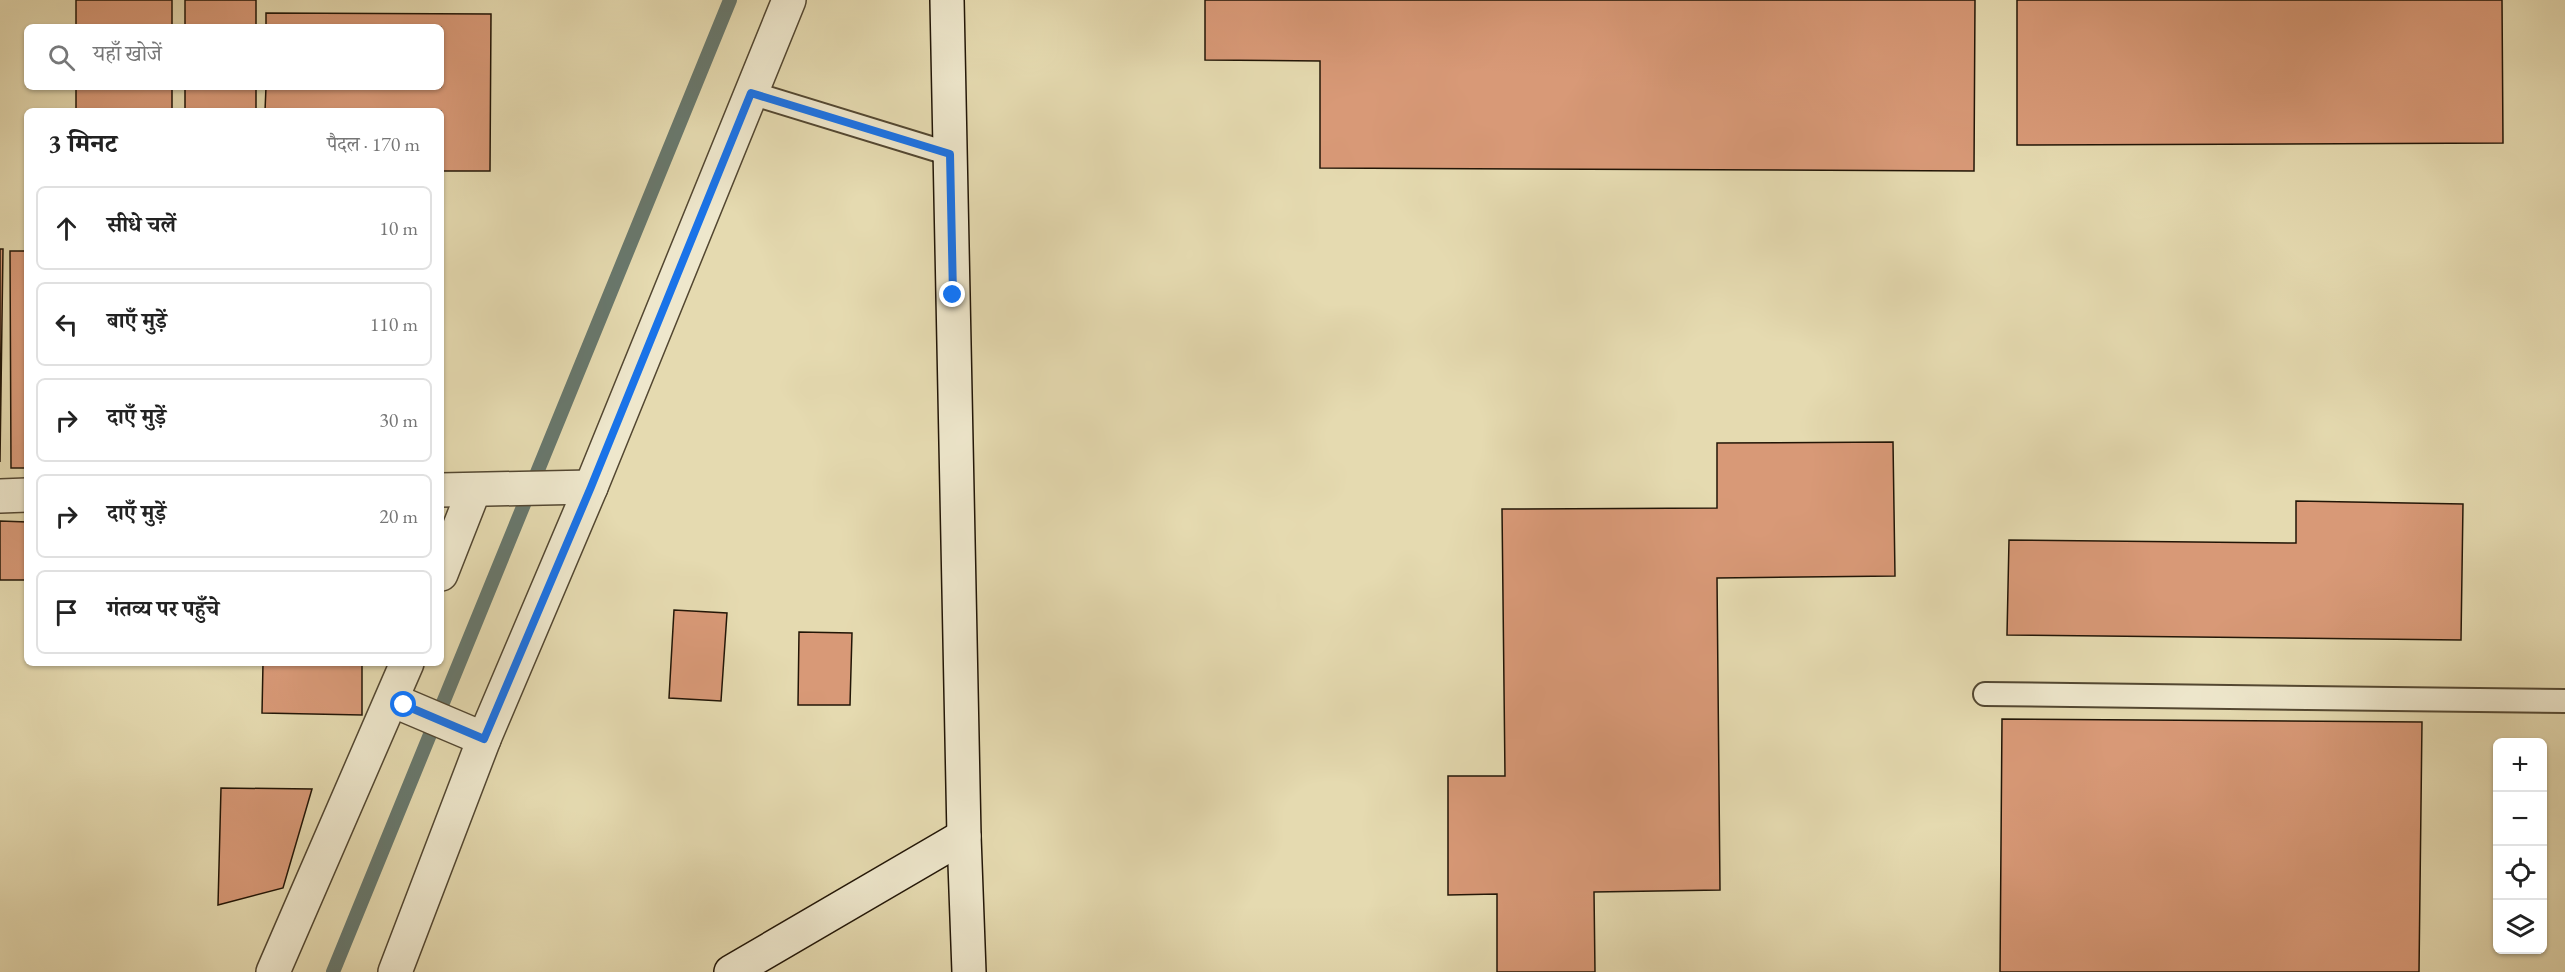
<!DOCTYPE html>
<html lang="hi">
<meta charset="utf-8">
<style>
body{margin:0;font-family:"EB Garamond","Noto Serif Devanagari",serif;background:#f2f2f2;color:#222}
.controls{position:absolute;right:18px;bottom:18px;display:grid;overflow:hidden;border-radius:9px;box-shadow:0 2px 4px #0004}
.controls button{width:54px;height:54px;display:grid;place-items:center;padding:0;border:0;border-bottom:2px solid #e0e0e0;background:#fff;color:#222;font:30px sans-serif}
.stop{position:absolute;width:18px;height:18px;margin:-14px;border:4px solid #1a73e8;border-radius:50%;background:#fff}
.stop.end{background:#1a73e8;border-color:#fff;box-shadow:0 2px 6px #0008}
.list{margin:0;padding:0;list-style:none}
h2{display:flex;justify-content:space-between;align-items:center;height:78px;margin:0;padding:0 24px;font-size:26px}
h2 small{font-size:20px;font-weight:400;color:#767676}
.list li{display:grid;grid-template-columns:39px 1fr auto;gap:18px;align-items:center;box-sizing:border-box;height:84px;margin:0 12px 12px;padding:0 12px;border:2px solid #e0e0e0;border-radius:9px}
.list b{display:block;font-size:22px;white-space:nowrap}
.list em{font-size:20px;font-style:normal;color:#767676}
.icon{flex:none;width:33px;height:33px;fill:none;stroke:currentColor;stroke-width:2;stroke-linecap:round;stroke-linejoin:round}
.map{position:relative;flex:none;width:2565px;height:972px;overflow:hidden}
.search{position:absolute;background:#fff;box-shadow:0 2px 4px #0004;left:24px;top:24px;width:420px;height:66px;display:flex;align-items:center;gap:15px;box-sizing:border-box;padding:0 21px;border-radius:9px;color:#767676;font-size:22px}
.panel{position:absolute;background:#fff;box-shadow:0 2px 4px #0004;left:24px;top:108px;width:420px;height:558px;border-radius:9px}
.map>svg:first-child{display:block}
</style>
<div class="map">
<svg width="2565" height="972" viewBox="0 0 2565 972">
<rect width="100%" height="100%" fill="#e5dab0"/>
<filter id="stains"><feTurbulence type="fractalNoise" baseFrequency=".00333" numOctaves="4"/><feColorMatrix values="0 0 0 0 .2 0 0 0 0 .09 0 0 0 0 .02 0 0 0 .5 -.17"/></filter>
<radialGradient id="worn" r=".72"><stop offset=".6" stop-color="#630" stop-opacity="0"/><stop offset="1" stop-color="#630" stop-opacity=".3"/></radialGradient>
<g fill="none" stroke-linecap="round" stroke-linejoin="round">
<path stroke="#68786d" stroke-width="14" d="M333 972 730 0"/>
</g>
<g fill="#d89977" stroke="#221607" stroke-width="1.5">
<rect x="76" y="0" width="96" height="27"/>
<rect x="185" y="0" width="71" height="27"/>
<path d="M1205 0H1975L1974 171 1320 168V61L1205 60Z"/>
<path d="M2017 0H2502L2503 143 2017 145Z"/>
<path d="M266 13 491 14 490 171H441V111H265L266 87H441V27H266Z"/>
<rect x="76" y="87" width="96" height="24"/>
<rect x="185" y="87" width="71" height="24"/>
<path d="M0 249H3L0 462Z"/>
<path d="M10 251H27V468H11Z"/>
<path d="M1893 442 1895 576 1717 578 1720 890 1594 892 1595 972H1497V894L1448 895V776H1505L1502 509 1717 508V443Z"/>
<path d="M2296 501 2463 504 2461 640 2007 635 2009 540 2296 543Z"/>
<path d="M0 521 27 522V580H0Z"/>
<path d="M674 610 727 613 721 701 669 698Z"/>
<path d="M799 632 852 633 850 705H798Z"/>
<path d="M263 663H362V715L262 713Z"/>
<path d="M2002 719 2422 722 2419 972H2000Z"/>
<path d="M221 788 312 789 283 888 218 905Z"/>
</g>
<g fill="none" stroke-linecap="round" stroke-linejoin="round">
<defs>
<g id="lane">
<path d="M751 93 950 154"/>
<path d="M1985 694 2565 701"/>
</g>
<g id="street">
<path d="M441 490 591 487"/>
<path d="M0 496 27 495"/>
<path d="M441 574 474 490"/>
<path d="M392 700 484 739"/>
<path d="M273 972 407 663"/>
<path d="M395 972 484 739 591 487 789 0"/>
</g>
<g id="secondary">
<path d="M947 0 964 836 969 972"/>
<path d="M731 972 964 836"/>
</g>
</defs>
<use href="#lane" stroke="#534731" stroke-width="26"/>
<use href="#street" stroke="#534731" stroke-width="36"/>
<use href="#secondary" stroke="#221607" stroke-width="36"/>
<use href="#lane" stroke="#eee7cc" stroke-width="22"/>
<use href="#street" stroke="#eee7cc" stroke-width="33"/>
<use href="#secondary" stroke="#eee7cc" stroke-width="33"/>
</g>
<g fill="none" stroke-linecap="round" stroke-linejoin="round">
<path stroke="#1a73e8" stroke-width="8" d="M404 705 484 739 591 487 751 93 950 154 953 295"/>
</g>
<rect width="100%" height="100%" filter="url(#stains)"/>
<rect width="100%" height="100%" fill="url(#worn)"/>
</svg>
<div class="controls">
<button>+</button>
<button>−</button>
<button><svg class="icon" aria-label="locate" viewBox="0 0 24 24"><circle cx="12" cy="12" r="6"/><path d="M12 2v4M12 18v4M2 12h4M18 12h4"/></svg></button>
<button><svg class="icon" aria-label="layers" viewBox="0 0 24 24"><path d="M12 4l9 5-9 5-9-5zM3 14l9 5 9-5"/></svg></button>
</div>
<div class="stop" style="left:404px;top:705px"></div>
<div class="stop end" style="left:953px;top:295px"></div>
<div class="search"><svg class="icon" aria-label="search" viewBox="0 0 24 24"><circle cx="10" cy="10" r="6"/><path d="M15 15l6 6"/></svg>यहाँ खोजें</div>
<section class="panel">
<h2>3 मिनट<small>पैदल · 170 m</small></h2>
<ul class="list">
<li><svg class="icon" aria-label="ahead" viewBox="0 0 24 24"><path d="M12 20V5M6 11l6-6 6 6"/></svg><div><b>सीधे चलें</b></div><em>10 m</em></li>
<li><svg class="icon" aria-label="left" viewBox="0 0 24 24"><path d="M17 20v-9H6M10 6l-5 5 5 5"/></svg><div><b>बाएँ मुड़ें</b></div><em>110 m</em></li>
<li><svg class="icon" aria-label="right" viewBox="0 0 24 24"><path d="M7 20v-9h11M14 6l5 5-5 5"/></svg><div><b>दाएँ मुड़ें</b></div><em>30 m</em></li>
<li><svg class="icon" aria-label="right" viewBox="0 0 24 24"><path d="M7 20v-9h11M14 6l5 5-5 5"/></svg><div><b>दाएँ मुड़ें</b></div><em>20 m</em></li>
<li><svg class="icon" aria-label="arrive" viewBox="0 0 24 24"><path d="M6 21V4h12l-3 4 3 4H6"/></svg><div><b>गंतव्य पर पहुँचे</b></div></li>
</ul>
</section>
</div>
